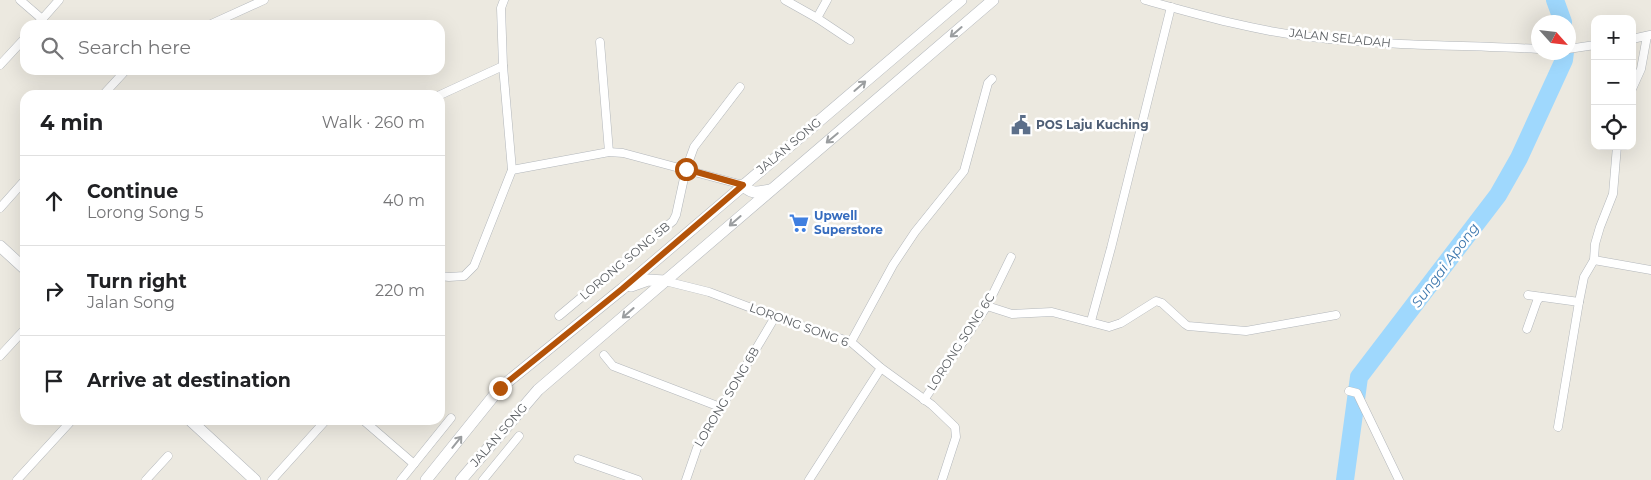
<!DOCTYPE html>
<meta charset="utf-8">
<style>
body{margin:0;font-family:Montserrat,sans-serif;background:#f6f6f6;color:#202124}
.controls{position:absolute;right:15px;top:15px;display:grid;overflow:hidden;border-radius:10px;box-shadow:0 5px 20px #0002}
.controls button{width:45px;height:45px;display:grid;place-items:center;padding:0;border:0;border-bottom:1px solid #e0e0e0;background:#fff;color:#202124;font:25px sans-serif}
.compass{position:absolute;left:1531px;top:15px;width:45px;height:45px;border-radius:50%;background:#fff;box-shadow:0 5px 20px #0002;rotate:117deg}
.stop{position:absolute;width:15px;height:15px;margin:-11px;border:4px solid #b45309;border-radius:50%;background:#fff}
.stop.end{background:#b45309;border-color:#fff;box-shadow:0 1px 5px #0008}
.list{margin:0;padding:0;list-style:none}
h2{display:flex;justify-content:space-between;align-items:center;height:65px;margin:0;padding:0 20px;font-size:21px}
h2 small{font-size:16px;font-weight:400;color:#757577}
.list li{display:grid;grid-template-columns:32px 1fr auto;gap:15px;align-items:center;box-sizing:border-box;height:90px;padding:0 20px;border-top:1px solid #e0e0e0}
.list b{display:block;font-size:19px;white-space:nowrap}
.list p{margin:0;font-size:16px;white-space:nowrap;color:#757577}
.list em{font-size:16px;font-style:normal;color:#757577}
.icon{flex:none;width:28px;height:28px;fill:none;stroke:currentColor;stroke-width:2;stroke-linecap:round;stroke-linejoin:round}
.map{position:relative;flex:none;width:1651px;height:480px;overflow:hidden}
.search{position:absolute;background:#fff;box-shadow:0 5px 20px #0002;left:20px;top:20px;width:425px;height:55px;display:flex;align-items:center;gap:12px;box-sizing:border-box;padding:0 18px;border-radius:15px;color:#757577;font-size:19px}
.panel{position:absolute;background:#fff;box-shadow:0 5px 20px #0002;left:20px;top:90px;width:425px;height:335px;border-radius:15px}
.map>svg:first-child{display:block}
</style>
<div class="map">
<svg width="1651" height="480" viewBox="0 0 1651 480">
<rect width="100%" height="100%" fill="#ece9e0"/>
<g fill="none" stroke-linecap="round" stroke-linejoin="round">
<g stroke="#9fd8fd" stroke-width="18">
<path d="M1555 0 1563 22"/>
<path d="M1345 480 1359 377 1498 195 1519 158 1564 60 1565 52"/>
</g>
<defs>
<g id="street">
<path d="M20 0 42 19"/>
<path d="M785 0 817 18 850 40"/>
<path d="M1145 0C1199 15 1255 31 1311 37 1387 46 1463 45 1538 49"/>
<path d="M817 18 827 0"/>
<path d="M37 25 59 0"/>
<path d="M209 25 264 0"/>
<path d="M1632 39 1650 35"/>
<path d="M600 42 609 152"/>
<path d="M1568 49 1595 45"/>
<path d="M0 65 25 38"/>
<path d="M1632 89 1641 69 1647 36"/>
<path d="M103 95 126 70"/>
<path d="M440 95 503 66"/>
<path d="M512 170 609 152 623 153 743 185"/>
<path d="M0 208 25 180"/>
<path d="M1594 260 1651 270"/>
<path d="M440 276 449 277 464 276 474 266 512 170 503 66 501 8 504 0"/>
<path d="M665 281 709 292 775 317 851 342 881 368 932 405 955 427 956 437 942 480"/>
<path d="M1528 295 1579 302"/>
<path d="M987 306 1012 314 1052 312 1109 327 1121 323 1156 301 1162 303 1185 324 1188 326 1246 331 1336 315"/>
<path d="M559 316 673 221 676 215 686 169 694 147 740 87"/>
<path d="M1091 321 1111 248 1171 7"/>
<path d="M1527 329 1537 301 1540 297"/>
<path d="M851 342 893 265 915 232 964 171 988 83 992 79"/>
<path d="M604 355 613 366 720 407"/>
<path d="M0 356 25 329"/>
<path d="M1349 391 1357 393 1399 480"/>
<path d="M924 400 987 306 1011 257"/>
<path d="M363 420 414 464"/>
<path d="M1558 427 1579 302 1584 277 1594 260 1595 244 1600 227 1613 194 1617 146"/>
<path d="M578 459 638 480"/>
<path d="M17 480 72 420"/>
<path d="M146 480 168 456"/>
<path d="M272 480 326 420"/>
<path d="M401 480 451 418"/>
<path d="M483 480 519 436"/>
<path d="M686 480 697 448 775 317"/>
<path d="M809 480 881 368"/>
</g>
<g id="secondary">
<path d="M743 185C752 195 757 192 770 190"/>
<path d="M0 246 25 269"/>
<path d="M631 286 648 280 665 281"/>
<path d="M190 420 255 480"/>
<path d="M426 480 500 388 622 289 961 0"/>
<path d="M461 480 538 390 993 0"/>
</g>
</defs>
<use href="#street" stroke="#b3b7bb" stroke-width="9"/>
<use href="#secondary" stroke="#b4b8bd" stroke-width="12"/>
<use href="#street" stroke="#fff" stroke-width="8"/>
<use href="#secondary" stroke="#fff" stroke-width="11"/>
</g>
<defs><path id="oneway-shaft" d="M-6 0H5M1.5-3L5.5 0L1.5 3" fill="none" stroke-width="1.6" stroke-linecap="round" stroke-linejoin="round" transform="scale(1.25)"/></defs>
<g stroke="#9b9ea0">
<use href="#oneway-shaft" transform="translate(956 32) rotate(139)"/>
<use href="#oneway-shaft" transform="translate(860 86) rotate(-41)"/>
<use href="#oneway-shaft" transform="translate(832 138) rotate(140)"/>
<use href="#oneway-shaft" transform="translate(735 221) rotate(139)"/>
<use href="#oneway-shaft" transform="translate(628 313) rotate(139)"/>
<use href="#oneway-shaft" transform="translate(457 442) rotate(-51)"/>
</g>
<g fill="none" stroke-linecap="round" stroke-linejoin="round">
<path stroke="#b45309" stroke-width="6" d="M500 388 622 289 743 185 686 169"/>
</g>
<defs>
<symbol id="civic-bare" viewBox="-9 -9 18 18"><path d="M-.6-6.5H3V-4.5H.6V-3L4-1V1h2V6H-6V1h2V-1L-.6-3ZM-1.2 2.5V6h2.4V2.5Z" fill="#5c6f8a" stroke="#fff" stroke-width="2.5" paint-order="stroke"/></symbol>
<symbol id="supermarket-bare" viewBox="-9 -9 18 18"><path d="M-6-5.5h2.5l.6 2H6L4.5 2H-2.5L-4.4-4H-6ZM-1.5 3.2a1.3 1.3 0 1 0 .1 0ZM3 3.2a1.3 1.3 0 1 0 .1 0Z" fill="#3f7fe0" stroke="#fff" stroke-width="2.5" paint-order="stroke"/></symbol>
</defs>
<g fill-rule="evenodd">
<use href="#civic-bare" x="1007" y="111" width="28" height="28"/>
<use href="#supermarket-bare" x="785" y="209" width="28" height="28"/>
</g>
<g text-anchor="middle" stroke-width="5" stroke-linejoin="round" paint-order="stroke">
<g font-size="12" fill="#595d61" stroke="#fff">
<text transform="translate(1340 38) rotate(6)" y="4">JALAN SELADAH</text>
<text transform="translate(789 146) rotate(-40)" y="4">JALAN SONG</text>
<text transform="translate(625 261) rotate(-40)" y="4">LORONG SONG 5B</text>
<text transform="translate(799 325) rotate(20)" y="4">LORONG SONG 6</text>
<text transform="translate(961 342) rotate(-57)" y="4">LORONG SONG 6C</text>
<text transform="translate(727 397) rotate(-59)" y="4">LORONG SONG 6B</text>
<text transform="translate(499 435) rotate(-49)" y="4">JALAN SONG</text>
</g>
<g font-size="12" font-weight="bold" fill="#4e5e75" stroke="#fff" text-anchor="start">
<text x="1036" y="129">POS Laju Kuching</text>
</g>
<g font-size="12" font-weight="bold" fill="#366cbe" stroke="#fff" text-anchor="start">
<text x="814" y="220">Upwell<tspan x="814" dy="14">Superstore</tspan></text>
</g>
<g font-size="14" font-style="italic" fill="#3e78ae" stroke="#fff">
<text transform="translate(1445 265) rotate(-53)" y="5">Sungai Apong</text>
</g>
</g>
</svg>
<div class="controls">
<button>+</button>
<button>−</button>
<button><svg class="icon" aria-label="locate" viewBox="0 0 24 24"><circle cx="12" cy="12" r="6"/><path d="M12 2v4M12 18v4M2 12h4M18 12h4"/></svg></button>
</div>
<svg class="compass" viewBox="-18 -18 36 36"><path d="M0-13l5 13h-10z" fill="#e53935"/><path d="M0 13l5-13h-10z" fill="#757577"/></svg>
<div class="stop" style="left:686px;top:169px"></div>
<div class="stop end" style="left:500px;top:388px"></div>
<div class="search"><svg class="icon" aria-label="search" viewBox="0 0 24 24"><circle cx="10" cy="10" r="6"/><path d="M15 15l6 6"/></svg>Search here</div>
<section class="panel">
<h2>4 min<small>Walk · 260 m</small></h2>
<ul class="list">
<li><svg class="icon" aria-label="ahead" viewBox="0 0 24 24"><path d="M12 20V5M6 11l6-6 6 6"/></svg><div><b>Continue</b><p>Lorong Song 5</p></div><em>40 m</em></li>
<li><svg class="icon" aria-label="right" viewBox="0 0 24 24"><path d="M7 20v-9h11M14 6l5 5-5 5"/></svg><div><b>Turn right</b><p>Jalan Song</p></div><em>220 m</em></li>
<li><svg class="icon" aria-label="arrive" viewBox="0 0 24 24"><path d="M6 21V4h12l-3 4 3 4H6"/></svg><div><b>Arrive at destination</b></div></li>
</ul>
</section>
</div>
